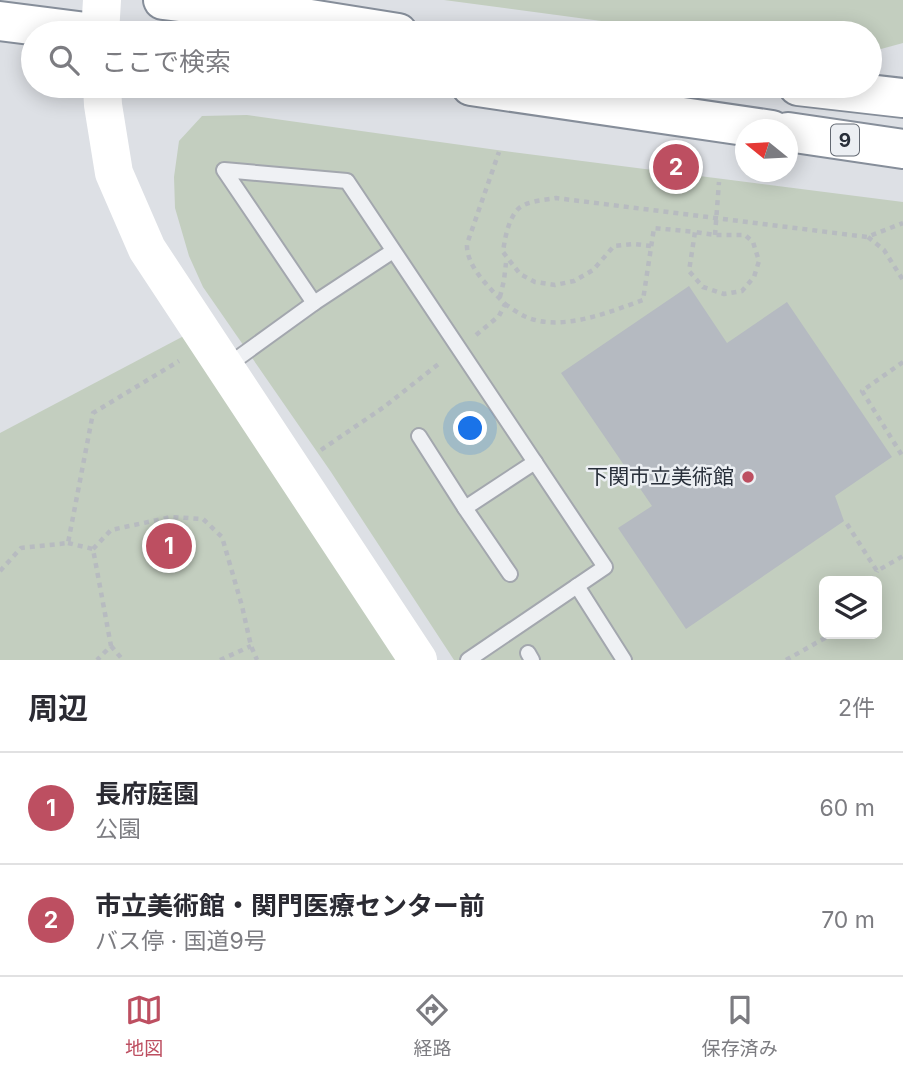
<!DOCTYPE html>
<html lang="ja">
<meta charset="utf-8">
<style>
body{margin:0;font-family:Inter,"Noto Sans JP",sans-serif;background:#f7f7f7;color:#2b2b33}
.controls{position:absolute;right:21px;bottom:21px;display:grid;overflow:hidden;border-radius:10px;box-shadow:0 4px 18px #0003}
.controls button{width:63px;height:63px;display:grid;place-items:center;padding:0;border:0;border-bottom:2px solid #e1e1e2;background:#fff;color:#2b2b33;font:35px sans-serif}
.compass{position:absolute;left:735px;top:119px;width:63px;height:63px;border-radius:50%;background:#fff;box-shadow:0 4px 18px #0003;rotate:288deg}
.you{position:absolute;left:471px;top:429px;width:24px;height:24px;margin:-18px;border:5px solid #fff;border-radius:50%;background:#1a73e8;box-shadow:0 0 0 10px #1a73e833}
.badge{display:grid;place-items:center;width:46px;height:46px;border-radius:50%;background:#bd4f61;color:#fff;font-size:23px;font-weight:700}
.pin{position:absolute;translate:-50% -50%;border:4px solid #fff;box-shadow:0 2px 7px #0006}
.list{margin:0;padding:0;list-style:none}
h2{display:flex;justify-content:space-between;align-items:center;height:91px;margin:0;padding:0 28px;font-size:30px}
h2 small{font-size:23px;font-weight:400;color:#7c7c81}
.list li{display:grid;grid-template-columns:46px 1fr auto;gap:21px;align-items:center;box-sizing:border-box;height:112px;padding:0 28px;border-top:2px solid #e1e1e2}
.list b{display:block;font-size:26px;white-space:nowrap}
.list p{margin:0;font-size:23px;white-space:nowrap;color:#7c7c81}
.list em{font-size:23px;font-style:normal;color:#7c7c81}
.icon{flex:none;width:38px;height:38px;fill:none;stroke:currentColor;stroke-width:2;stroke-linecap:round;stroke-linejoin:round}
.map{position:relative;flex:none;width:903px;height:660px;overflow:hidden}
.search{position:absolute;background:#fff;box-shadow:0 4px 18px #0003;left:21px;right:21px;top:21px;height:77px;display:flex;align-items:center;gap:18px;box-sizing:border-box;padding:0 24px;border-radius:38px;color:#7c7c81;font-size:26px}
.sheet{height:315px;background:#fff}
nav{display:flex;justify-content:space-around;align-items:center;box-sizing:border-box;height:98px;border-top:2px solid #e1e1e2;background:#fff;font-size:19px;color:#7c7c81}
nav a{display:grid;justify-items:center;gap:4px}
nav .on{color:#bd4f61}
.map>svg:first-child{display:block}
</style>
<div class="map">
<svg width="903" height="660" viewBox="0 0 903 660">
<rect width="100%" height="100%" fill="#dde0e5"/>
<g fill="#c3cebf" fill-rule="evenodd">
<path d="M444 0H903V43L870 52V33H691Z"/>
<path d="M247 115 497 150 903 202V660H454L331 472 203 287 189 256 175 208 174 177 179 141 202 116ZM824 581H877V634H824Z"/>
<path d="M197 329 413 660H0V433Z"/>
</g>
<path fill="#b5bac1" d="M689 286 727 343 787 302 892 457 835 496 844 521 686 629 618 528 652 506 561 373Z"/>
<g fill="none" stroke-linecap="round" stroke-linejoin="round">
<defs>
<g id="lane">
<path d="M393 251 314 303 224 170 347 181 605 567 468 660"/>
<path d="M227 366 314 303"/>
<path d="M419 436 465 508"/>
<path d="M510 574 465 508 535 462"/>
<path d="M577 586 624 660"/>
<path d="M528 653 532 660"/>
</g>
<g id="highway">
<path d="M163 0 285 15 398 33"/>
<path d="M0 21 94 33"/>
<path d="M471 86 772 130"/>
<path d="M798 86 903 98"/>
<path d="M788 132 903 149"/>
</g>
</defs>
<use href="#lane" stroke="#a3a7ae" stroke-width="18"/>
<use href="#highway" stroke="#868e9a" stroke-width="42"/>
<g stroke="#b7bbc0" stroke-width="4.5" stroke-dasharray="5 5" stroke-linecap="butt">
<path d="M715 235 719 182"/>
<path d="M868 237 884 250 903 280"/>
<path d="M651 246 634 244 614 246 593 270 574 281 555 285 535 282 520 274 503 252C505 238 508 220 518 209 526 201 545 200 556 198L867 237 903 223"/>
<path d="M500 297 504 280 506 263"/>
<path d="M505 304C511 308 518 313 524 316 560 333 609 312 643 300L654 228 695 232 689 271 703 287 724 294 742 291 754 277 759 261 753 242 745 235H715L695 232"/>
<path d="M476 335 499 316 505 304C490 288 466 267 467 244L499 152"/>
<path d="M903 362 862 391 903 457"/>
<path d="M321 450 384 407 441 362"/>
<path d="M847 524 877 571 903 556"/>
<path d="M68 543 93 549 111 646 97 660"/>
<path d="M93 549 111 530 171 517 203 519 222 537 242 606 251 646 257 660"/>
<path d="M0 571 21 548 68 543 93 413 179 361"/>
<path d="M872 581 877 571"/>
<path d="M111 646 123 660"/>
<path d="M220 660 251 646"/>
<path d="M786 660 825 638 827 634"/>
</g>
<use href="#lane" stroke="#eff1f4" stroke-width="14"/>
<g stroke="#fff" stroke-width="38">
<path d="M100 33 102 0"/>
<path d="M102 86 103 105 114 173 147 249 418 660"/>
</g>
<use href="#highway" stroke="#fff" stroke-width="38"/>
</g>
<circle fill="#bd4f61" stroke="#eceff3" stroke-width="2.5" cx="748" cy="477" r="7"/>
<g text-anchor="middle" stroke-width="5" stroke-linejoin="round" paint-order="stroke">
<rect fill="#eceff3" stroke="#636972" stroke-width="2" x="831" y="124.5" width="28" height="31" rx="5"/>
<g font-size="19" font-weight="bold" fill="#282f3a">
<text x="845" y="147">9</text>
</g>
<g font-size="21" fill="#282f3a" stroke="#eceff3" text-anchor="end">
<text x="734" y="484">下関市立美術館</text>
</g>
</g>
</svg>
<div class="controls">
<button><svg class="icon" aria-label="layers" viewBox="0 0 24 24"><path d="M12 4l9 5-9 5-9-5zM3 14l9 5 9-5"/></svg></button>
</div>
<svg class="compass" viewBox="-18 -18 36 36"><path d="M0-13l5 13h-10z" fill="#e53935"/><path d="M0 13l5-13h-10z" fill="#7c7c81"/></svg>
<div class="you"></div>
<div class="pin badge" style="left:169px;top:546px">1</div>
<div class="pin badge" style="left:676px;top:167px">2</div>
<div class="search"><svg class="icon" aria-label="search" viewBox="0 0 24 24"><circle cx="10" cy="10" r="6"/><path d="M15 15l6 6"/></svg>ここで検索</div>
</div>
<section class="sheet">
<h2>周辺<small>2件</small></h2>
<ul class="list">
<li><span class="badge">1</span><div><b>長府庭園</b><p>公園</p></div><em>60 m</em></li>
<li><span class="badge">2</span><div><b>市立美術館・関門医療センター前</b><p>バス停 · 国道9号</p></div><em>70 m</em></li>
</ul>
</section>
<nav>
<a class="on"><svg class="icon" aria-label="map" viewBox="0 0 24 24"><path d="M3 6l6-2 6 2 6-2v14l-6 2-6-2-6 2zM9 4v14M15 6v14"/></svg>地図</a>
<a><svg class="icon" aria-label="directions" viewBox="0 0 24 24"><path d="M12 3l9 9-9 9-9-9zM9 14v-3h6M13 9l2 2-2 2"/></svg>経路</a>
<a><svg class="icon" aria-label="saved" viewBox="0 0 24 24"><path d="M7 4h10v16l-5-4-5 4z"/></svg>保存済み</a>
</nav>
